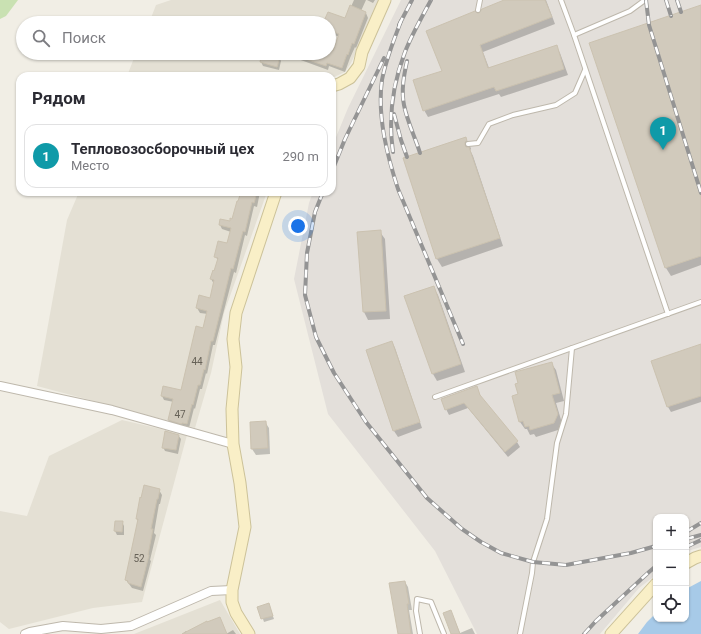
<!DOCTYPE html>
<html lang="ru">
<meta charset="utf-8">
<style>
body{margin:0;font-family:Roboto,sans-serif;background:#f2f2f3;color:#2b2b33}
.controls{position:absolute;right:12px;bottom:12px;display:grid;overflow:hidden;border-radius:8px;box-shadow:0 1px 3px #0004}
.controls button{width:36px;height:36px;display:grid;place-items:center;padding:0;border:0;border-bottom:1px solid #e1e1e2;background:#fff;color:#2b2b33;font:20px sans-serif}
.you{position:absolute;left:298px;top:226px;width:14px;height:14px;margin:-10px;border:3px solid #fff;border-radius:50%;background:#1a73e8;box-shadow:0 0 0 6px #1a73e833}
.badge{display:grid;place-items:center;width:26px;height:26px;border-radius:50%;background:#e44e29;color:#fff;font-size:13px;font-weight:700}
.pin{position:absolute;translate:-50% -33px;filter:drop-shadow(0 1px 2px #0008)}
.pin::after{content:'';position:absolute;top:21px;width:14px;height:12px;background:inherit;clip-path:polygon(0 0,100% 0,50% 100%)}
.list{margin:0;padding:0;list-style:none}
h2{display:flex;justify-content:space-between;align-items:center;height:52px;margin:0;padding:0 16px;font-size:17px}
h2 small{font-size:13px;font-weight:400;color:#7c7c81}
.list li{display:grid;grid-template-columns:26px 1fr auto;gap:12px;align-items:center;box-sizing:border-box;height:64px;margin:0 8px 8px;padding:0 8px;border:1px solid #e1e1e2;border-radius:12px}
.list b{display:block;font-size:15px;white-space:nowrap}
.list p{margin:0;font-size:13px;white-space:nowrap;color:#7c7c81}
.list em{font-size:13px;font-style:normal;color:#7c7c81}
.icon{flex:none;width:22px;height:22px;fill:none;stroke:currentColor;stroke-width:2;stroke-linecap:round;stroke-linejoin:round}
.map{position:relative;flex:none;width:701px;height:634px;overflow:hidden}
.search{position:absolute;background:#fff;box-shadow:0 1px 3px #0004;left:16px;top:16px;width:320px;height:44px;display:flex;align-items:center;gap:10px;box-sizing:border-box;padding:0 14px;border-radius:22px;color:#7c7c81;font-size:15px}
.panel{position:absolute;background:#fff;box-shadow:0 1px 3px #0004;left:16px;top:72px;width:320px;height:124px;border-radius:12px}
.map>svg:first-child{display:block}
</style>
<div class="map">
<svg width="701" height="634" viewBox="0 0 701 634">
<rect width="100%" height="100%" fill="#f1eee5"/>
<g fill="#e4e0d4">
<path d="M171 0H381L351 63 345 72 332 78V76H127L136 53H329V23H149L156 5Z"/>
<path d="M79 192H267L224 313 211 373 195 428 37 386 67 220Z"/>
<path d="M122 420 187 435 142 602 93 608 9 629 0 622V511L27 516 49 456Z"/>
<path d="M220 600 240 634H134Z"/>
</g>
<path fill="#e3dfda" d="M401 0H701V547L688 551 686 553V517H656V575L639 588 600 634H477L435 551 328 414 294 279 309 203 313 192H332V147L348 108Z"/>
<path fill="#c9e1b2" d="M0 0H18L6 16 0 19Z"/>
<path fill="#a7cae8" d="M701 581V634H638L647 622 656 613V619H686V589Z"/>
<g fill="#0003">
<path d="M354 0H366L361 11 366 13 368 18 356 48 355 47 350 58 345 72 329 66 328 70 298 59 296 55 297 53H329V50L333 52 339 37 329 32V23H320L322 19 326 20H345Z"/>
<path d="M367 0H375L373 3Z"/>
<path d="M507 0H546L555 24 483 52 489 68 556 46 560 53 568 75 501 97 499 94 428 117 424 110 443 71 477 14Z"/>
<path d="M701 6V265L671 276 666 268 590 44Z"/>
<path d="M263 53 279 58 281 61 279 70 263 66 261 62Z"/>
<path d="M466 139 470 146 471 149 470 150 473 156 503 246 442 267 437 259 404 159Z"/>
<path d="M242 192H260L257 207 254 206 247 236 245 235 236 273 234 272 215 345H213L207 374 206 373 202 389H200L195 409 194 408 189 428 172 425 169 420 174 402 164 400 162 396 181 391 204 329 208 314 200 313 197 308 211 299 214 284 211 279 215 272 218 261 216 257 228 244 231 232 222 229 220 225 230 222 233 220Z"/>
<path d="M380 232 385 239 390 319 368 320 364 312 358 233Z"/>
<path d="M433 287 438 295 465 372 437 381 433 374Z"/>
<path d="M392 342 395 348 422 428 398 437 394 431 367 351Z"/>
<path d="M701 345V402L671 412 668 407Z"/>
<path d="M551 363 556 370 564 401 556 403 562 423 558 430 536 437 534 434 530 435 527 429H525L520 422 519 384Z"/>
<path d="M476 387 482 399 517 442 520 447 508 457 468 408 449 415 446 409Z"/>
<path d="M265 422 269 428 270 454 256 455 252 449Z"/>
<path d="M178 435 181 439 178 454 165 451 163 447Z"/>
<path d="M159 490 162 495 160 504H159L154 533 156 535 150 560 151 561 143 591 132 588 126 580 138 521 137 519Z"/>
<path d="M122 522 124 526V535H117L115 531Z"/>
<path d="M405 582 408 587 412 610H409L413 634H399Z"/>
<path d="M259 607 270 608 274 619 264 622Z"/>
<path d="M453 616 460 633 472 628 475 634H453Z"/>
<path d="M233 630 236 634H182L186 631 188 632 226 634Z"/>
</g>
<g fill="#d1cabc" stroke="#cbc2b0">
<path d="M504 0H545L552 17 480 45 488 68 557 45 564 69 496 91 494 87 423 111 413 80 442 71 426 31 475 11 477 13H479L482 9Z"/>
<path d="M350 5 366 12 354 44 352 43 348 55 347 54 342 68 327 63 326 66 291 54 329 53V49L333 51 339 34 329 30V23H323L328 12 345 18Z"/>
<path d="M701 5V256L665 268 589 43Z"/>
<path d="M262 53H266L280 57 277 67 260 62Z"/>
<path d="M466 137 467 141 465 142V145L466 147H469L500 238 436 259 403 158Z"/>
<path d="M241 192H257L254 203 252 202 245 232 243 231 233 269 231 268 220 313 213 341H211L205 370 204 369 200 385H198L193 405 192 404 187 424 182 423 181 424 168 420 173 399 161 396 163 386 181 390 196 326 203 328 207 311 196 308 199 295 210 298 214 280 210 279 213 270 214 271 218 258 214 257 218 241 227 243 231 228 219 225 220 219 230 221V218L232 219 237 201H238Z"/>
<path d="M381 230 386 311 363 312 357 232Z"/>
<path d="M434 286 461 364 432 374 404 296Z"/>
<path d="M392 341 420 422 393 431 366 350Z"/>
<path d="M701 344V396L667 407 651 361Z"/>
<path d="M552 362 560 393 552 395 558 414 554 423 530 430 529 426 525 427 523 421 519 422 512 396 518 394 515 384 518 383 515 372Z"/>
<path d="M477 386 480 395 518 441 505 452 464 403 445 410 441 399Z"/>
<path d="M266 421 268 448 251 449 250 422Z"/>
<path d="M165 431 179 435 176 450 162 448Z"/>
<path d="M144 485 160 489 158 499H157L151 529H153L148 555H149L141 587 128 583V581L125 580 138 519H136L140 497 141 498Z"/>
<path d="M115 521H123L122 532 114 531Z"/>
<path d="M405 581 409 604H407L411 634H398L389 583Z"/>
<path d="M269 603 273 616 261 619 257 607Z"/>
<path d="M451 610 460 634H451L443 613Z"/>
<path d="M220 617 227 634H182L207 621V622Z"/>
</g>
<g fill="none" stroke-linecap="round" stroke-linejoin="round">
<defs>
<g id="lane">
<path d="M561 0 574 35 630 11 645 0"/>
<path d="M478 10 480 0"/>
<path d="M574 35 668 314"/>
<path d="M468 144 478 143 489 124 513 115 556 105 575 93 585 70"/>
<path d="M435 397 701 302"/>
<path d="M420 634 416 611 417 599 431 602 444 634"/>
<path d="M520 634 532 573 533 562 547 519 557 443 566 414 572 348"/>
</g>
<g id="street">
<path d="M0 386 112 410 233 444"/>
<path d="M25 634 30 632 63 626 101 629 131 626 211 591 232 590"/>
</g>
<g id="secondary">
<path d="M332 86 339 84 350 78 359 66 362 52 385 0"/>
<path d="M686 563 695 558 701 556"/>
<path d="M249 634 236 613 232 602V590L245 527 240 483 233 444 232 409 236 367 233 339 236 313 276 192"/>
<path d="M611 634 656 584"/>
</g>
</defs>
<use href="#lane" stroke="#beb8ac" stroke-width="6"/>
<use href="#street" stroke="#beb8ac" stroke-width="10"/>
<use href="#secondary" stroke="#ccc299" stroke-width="13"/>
<use href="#lane" stroke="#fff" stroke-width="4"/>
<use href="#street" stroke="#fff" stroke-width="8"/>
<use href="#secondary" stroke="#f9efc7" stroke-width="11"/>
<defs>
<g id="rail">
<path d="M646 0 649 25 701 193"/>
<path d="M666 0 671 16"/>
<path d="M677 0 681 12"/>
<path d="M401 21C394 40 386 59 382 80 377 116 387 155 398 189L463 344"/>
<path d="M399 25 412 0"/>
<path d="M407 61C404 75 401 90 404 105 407 121 415 137 420 153"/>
<path d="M394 114 401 140 407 157"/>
<path d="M393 152C388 117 392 86 405 52 412 34 422 17 431 0"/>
<path d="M332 171 345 139 384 58"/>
<path d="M323 192 315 212 307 253 305 295 316 337 334 373 366 422 427 498 462 529 481 542 501 553 533 562 566 565 631 553 656 546"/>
<path d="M686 532 701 523"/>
<path d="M686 539 701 535"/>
<path d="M686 547 701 540"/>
<path d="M584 634 596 621 649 572 656 566"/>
</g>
</defs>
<use href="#rail" stroke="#949494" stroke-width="4"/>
<use href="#rail" stroke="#fff" stroke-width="2.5" stroke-dasharray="8" stroke-linecap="butt"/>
</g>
<g text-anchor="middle" stroke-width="3.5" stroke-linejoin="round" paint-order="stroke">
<g font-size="10" fill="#666157">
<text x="197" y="365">44</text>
<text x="180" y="418">47</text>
<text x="139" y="562">52</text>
</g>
</g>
</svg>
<div class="controls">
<button>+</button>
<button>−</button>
<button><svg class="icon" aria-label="locate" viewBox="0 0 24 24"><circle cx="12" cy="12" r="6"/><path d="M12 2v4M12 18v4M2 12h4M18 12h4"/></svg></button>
</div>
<div class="you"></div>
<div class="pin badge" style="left:663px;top:150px;background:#0f9aa8">1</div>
<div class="search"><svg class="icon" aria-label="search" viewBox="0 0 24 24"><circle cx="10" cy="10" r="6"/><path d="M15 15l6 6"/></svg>Поиск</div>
<section class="panel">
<h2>Рядом<small></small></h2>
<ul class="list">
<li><span class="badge" style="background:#0f9aa8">1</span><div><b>Тепловозосборочный цех</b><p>Место</p></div><em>290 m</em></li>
</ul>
</section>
</div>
